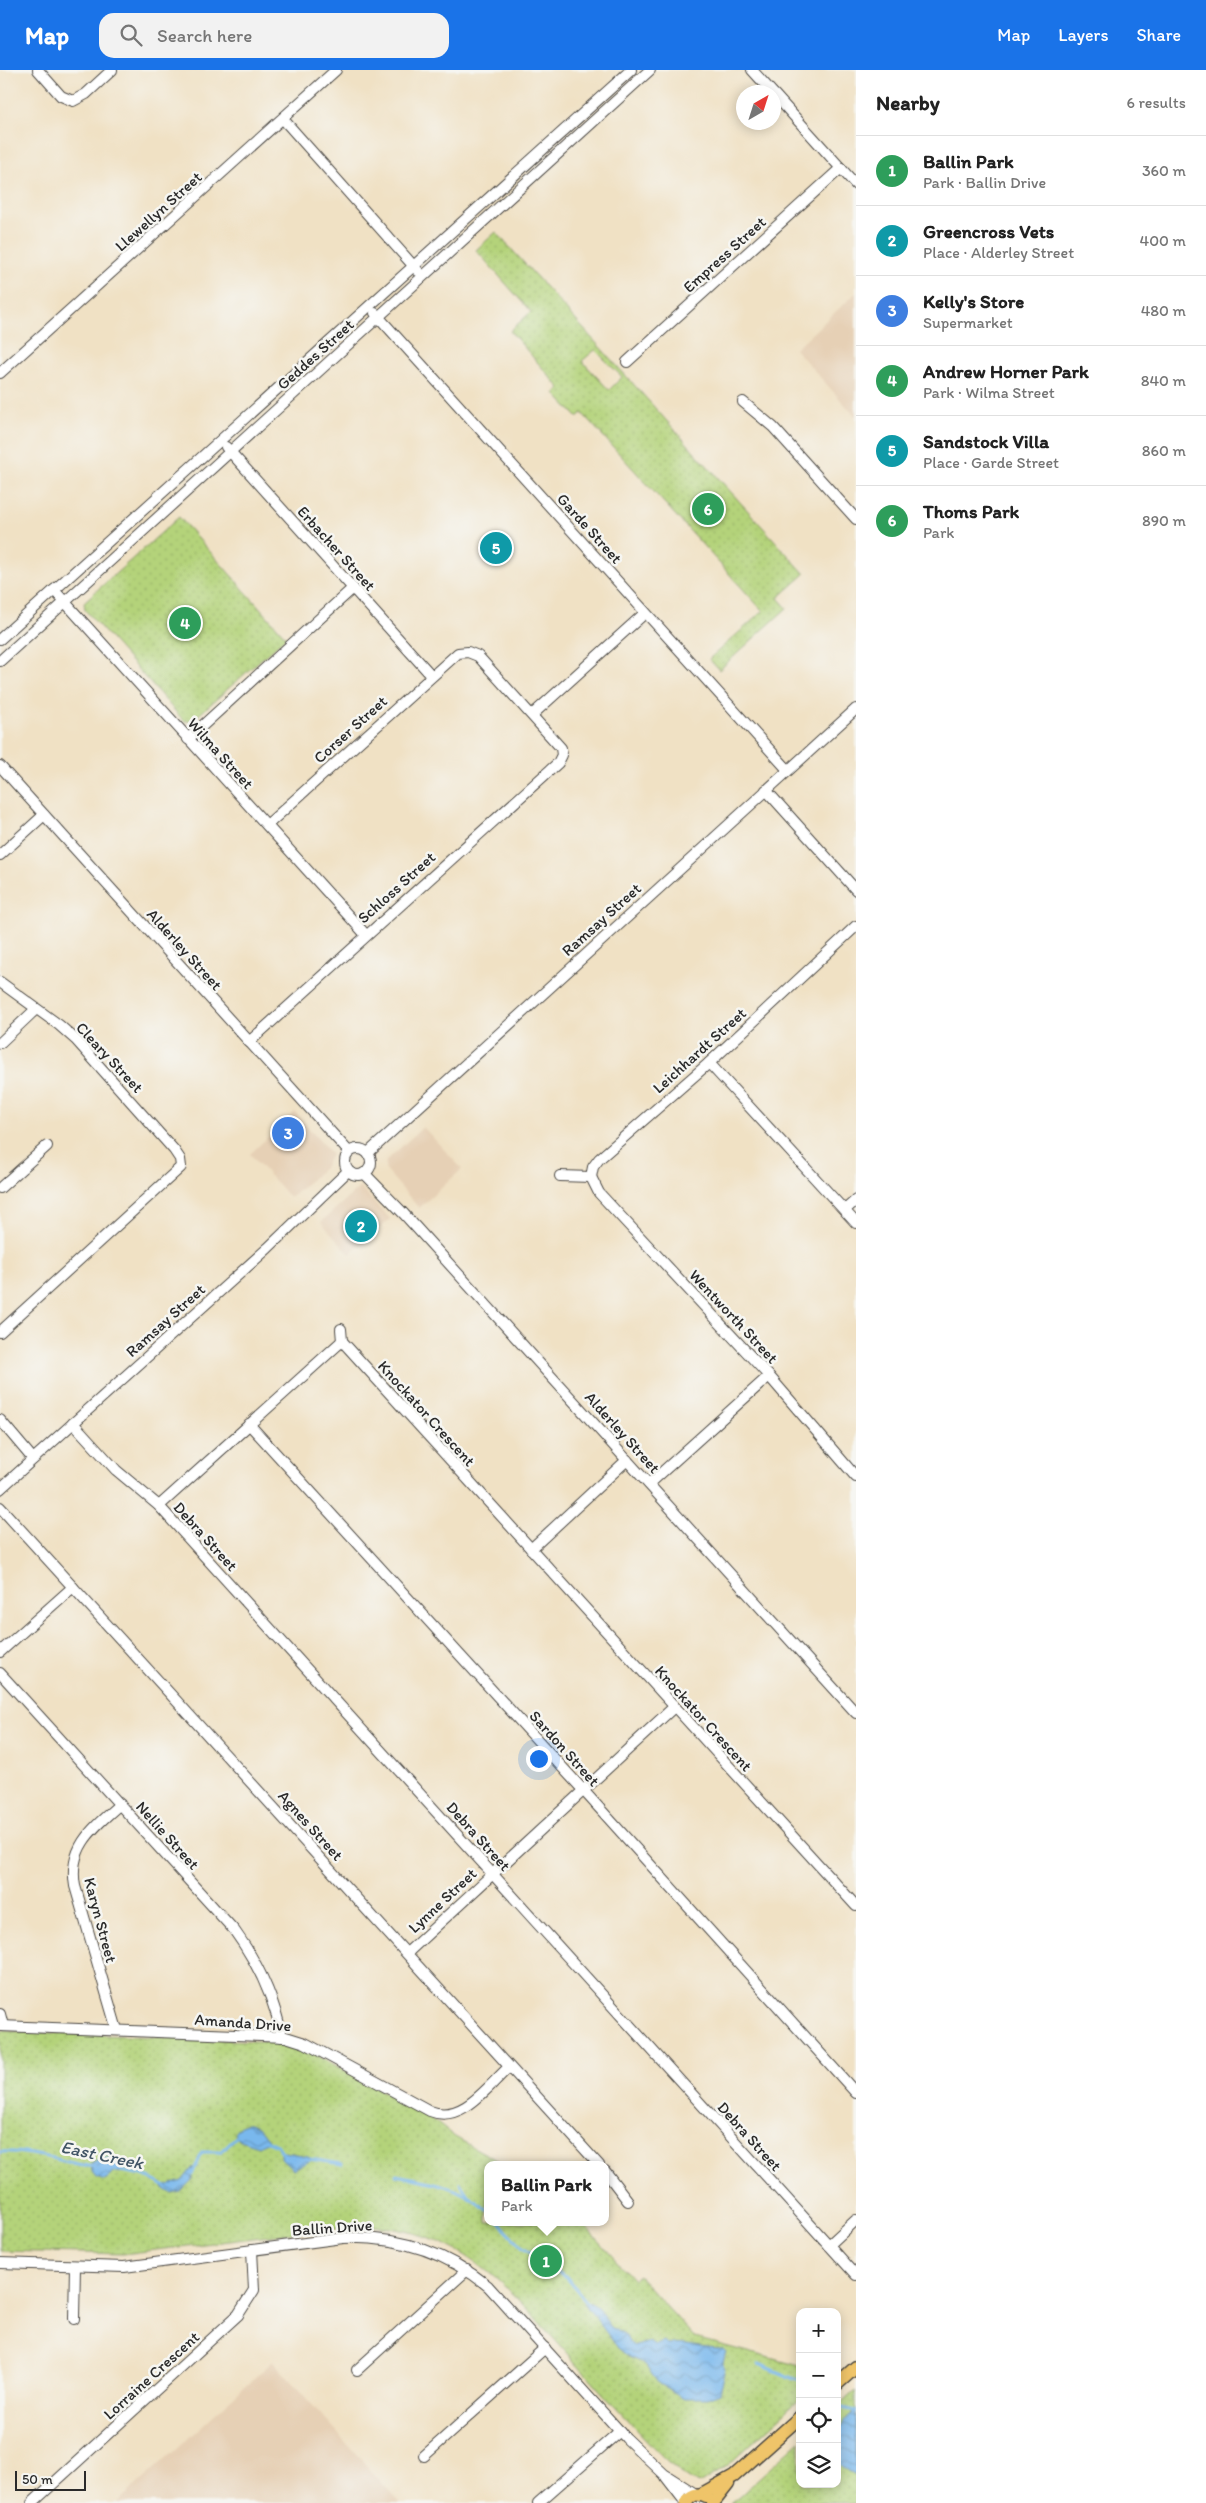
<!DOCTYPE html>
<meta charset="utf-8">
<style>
body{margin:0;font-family:Itim,sans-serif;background:#f2f2f2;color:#222}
.controls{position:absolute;right:15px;bottom:15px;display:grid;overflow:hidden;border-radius:10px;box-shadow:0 2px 12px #0003}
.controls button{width:45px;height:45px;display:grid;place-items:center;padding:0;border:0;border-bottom:1px solid #e0e0e0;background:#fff;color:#222;font:25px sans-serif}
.compass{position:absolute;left:736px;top:15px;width:45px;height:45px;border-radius:50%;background:#fff;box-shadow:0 2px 12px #0003;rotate:39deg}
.scale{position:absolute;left:15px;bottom:12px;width:71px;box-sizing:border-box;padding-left:5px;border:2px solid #2b2b2b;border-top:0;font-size:14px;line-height:18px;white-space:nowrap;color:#2b2b2b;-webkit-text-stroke:4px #f6f6f2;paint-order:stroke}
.you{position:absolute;left:538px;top:1688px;width:18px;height:18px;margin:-12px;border:4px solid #fff;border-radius:50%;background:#1a73e8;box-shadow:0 0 0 8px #1a73e833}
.badge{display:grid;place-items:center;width:32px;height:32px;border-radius:50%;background:#1a73e8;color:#fff;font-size:16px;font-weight:700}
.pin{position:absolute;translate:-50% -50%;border:2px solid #fff;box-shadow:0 1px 5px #0006}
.popup{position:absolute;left:484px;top:2091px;width:125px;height:65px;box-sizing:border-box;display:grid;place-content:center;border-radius:10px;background:#fff;filter:drop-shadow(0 1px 4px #0005);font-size:16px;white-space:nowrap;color:#767676}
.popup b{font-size:19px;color:#222}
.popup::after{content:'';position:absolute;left:50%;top:100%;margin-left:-10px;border:10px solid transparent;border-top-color:#fff}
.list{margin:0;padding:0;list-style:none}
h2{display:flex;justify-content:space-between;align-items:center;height:65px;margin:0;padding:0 20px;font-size:21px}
h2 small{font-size:16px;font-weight:400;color:#767676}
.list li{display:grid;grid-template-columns:32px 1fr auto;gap:15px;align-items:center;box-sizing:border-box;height:70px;padding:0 20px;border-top:1px solid #e0e0e0}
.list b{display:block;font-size:19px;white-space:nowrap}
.list p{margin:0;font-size:16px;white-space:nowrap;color:#767676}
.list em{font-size:16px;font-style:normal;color:#767676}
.icon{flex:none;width:28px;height:28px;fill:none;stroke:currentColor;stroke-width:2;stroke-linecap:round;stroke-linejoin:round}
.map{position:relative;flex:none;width:856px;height:2433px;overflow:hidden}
header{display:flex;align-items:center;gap:30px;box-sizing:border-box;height:70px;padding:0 25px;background:#1a73e8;color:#fff}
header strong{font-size:24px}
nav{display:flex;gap:28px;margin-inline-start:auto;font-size:18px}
.search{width:350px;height:45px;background:#f2f2f2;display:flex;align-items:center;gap:12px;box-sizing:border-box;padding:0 18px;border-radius:15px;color:#767676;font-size:19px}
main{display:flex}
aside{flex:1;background:#fff}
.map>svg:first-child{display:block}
</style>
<header>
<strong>Map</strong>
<div class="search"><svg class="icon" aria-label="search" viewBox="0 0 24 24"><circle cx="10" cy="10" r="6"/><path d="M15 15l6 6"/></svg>Search here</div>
<nav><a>Map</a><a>Layers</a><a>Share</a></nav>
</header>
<main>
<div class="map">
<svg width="856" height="2433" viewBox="0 0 856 2433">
<defs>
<pattern id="park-dots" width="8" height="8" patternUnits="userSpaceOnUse" patternTransform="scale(1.25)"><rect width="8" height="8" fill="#b4d37a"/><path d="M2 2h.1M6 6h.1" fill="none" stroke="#9bb56a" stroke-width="1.8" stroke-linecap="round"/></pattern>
<pattern id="water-waves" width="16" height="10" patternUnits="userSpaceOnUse" patternTransform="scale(1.25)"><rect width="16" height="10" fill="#79b8ed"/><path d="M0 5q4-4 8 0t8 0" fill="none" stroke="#6396c0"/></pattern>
</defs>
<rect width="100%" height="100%" fill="#f6f6f2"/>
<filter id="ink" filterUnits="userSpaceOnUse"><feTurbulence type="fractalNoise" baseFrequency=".02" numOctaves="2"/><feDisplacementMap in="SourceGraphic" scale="10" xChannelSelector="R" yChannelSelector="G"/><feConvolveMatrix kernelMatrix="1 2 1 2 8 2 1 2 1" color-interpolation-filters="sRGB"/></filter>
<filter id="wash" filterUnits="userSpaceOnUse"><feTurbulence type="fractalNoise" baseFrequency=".0096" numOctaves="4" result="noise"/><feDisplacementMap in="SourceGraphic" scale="20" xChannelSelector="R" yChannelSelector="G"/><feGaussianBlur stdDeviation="1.12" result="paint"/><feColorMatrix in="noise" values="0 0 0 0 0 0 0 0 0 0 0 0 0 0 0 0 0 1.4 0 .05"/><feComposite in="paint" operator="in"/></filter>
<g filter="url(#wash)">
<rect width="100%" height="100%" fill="#f0e1c4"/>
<g fill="#e6d0b5">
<path d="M856 223V347L795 279Z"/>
<path d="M295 1042 331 1084 324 1098 290 1128 250 1084Z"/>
<path d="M423 1057 462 1099 419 1138 385 1099 386 1091Z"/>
<path d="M360 1117 390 1149 350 1184 321 1152Z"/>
<path d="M273 2291 400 2433H117Z"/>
</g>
<g fill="url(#park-dots)" stroke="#707f52" fill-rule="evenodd">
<path d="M496 162 805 504 778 528 787 538 719 600 709 589 763 541 582 343 577 347 555 324 560 318 510 261 531 242 476 180ZM595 280 622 307 609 320 582 291Z"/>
<path d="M179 447 286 567 192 651H184L85 540 84 532Z"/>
<path d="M0 1961 277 1972 293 1975 313 1983 428 2046 455 2067 506 2095H487V2152H581L634 2210 639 2206 695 2268 800 2296V2329L727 2396 699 2414C679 2406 654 2378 639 2362 607 2330 577 2294 547 2261 490 2197 449 2159 359 2155L123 2184 0 2181Z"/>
<path d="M856 2321V2433H731L800 2371V2414H837V2338Z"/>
</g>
<g fill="url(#water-waves)" stroke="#52728c">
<path d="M249 2054 258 2057 269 2071 258 2076 238 2069 234 2064C237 2058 242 2053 249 2054Z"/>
<path d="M285 2082 308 2086 312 2090 293 2099 281 2088V2083Z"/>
<path d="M108 2088 116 2092 125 2102 114 2103 105 2110 96 2107 92 2102 91 2094 101 2089Z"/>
<path d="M193 2097 192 2110 181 2121 171 2123 162 2117 182 2111Z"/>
<path d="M590 2232 597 2237 610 2257 626 2266C632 2281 638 2275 650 2271L656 2275 664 2272 667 2275C686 2272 705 2280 724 2279L726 2281 723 2293 725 2303 720 2323 707 2328H684L660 2314 646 2295 629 2287 618 2278 584 2233 591 2238Z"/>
<path d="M856 2339V2406L837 2393V2359Z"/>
</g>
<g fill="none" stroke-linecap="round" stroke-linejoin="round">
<g stroke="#79b8ed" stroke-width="3">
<path d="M265 2070 277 2075 285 2086"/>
<path d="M0 2082C33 2080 63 2093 95 2097"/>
<path d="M309 2089 342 2094"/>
<path d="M121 2101 143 2105 166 2117"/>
<path d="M192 2105 202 2082H220L238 2065"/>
<path d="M396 2105C430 2111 461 2116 487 2140"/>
<path d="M460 2113 468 2125"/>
<path d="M498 2152 523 2178 568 2209 594 2241"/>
<path d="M759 2294 800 2311"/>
<path d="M842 2338 856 2341"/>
</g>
</g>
</g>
<g filter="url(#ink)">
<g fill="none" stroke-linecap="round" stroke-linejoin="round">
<defs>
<g id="minor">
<path d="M38 0 61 26 73 31 86 24 112 0"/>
<path d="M752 0 772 22"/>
<path d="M774 24 856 115"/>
<path d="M283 49 418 201"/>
<path d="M375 243 788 700"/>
<path d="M627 292 841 98"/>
<path d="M0 303 336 0"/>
<path d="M743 332 773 357 856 449"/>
<path d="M226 377 431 605"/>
<path d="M54 520 366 865"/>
<path d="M0 569 631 0"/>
<path d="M0 591 650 0"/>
<path d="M532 645 645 543"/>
<path d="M188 669 353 518"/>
<path d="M0 696 349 1082"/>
<path d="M766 720 856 820"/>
<path d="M0 785 44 745"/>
<path d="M0 912 59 955 76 970 174 1080 180 1089 181 1097 0 1262"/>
<path d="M249 972 558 693 562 685 561 678 478 586 468 582 458 583 267 755"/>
<path d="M0 973 36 939"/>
<path d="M709 993 856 1153"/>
<circle cx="358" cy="1092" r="13"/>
<path d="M368 1083 856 639"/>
<path d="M364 1103 404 1144 856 1643"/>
<path d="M560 1106 591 1107 593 1097 599 1089 709 993 856 856"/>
<path d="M591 1107 599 1123 769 1306 856 1407"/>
<path d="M0 1118 47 1076"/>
<path d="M845 1140 856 1130"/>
<path d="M341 1259 342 1271"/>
<path d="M0 1350 33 1389"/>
<path d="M73 1353 116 1400 159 1436 856 2205"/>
<path d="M249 1354 583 1720 856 2023"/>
<path d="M649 1414 769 1306"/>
<path d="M0 1419 268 1178 348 1101"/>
<path d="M159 1436 342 1271 856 1836"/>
<path d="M0 1437 599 2095"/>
<path d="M531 1479 627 1390"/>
<path d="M0 1582 73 1517"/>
<path d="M0 1603 234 1860C258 1893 274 1927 282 1967"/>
<path d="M407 1883 674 1637"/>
<path d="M0 1944 3 1956"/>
<path d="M0 1956 286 1967 305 1973 430 2041C462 2054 488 2016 509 1997"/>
<path d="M117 1960 75 1816C68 1777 93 1758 120 1734"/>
<path d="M605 2101 628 2131"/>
<path d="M829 2175 856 2150"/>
<path d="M0 2193 124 2197 343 2168C398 2166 446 2182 488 2216L626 2368 664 2404 697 2425"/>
<path d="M74 2249 75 2196"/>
<path d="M357 2300 467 2200"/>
<path d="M424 2386 545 2278"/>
<path d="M666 2407 686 2433"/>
<path d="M32 2433 238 2245 254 2220 252 2180"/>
<path d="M538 2433 620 2361"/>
</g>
<g id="major">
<path d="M837 2314 856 2297"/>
<path d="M700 2425 734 2406 800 2347"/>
<path d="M686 2433C690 2425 698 2422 706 2427"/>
<path d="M713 2433 728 2414"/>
</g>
</defs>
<use href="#minor" stroke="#494642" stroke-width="12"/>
<use href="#major" stroke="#494642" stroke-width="15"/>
<use href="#minor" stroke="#fff" stroke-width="10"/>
<use href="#major" stroke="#efc469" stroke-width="12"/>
</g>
</g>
<g text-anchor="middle" stroke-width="5" stroke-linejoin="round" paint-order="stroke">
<g font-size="16" fill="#2b2b2b" stroke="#f6f6f2">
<text transform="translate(158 141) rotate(-42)" y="6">Llewellyn Street</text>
<text transform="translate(724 184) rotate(-42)" y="6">Empress Street</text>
<text transform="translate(315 284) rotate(-42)" y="6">Geddes Street</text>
<text transform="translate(590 458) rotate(48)" y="6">Garde Street</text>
<text transform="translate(337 478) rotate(48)" y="6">Erbacher Street</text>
<text transform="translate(350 659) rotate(-42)" y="6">Corser Street</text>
<text transform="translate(221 683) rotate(48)" y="6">Wilma Street</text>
<text transform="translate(396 817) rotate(-42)" y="6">Schloss Street</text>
<text transform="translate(601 849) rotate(-42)" y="6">Ramsay Street</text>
<text transform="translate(185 879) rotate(48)" y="6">Alderley Street</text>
<text transform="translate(699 980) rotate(-42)" y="6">Leichhardt Street</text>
<text transform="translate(110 987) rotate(47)" y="6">Cleary Street</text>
<text transform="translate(734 1246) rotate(47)" y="6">Wentworth Street</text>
<text transform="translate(165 1250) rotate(-42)" y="6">Ramsay Street</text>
<text transform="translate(427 1343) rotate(48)" y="6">Knockator Crescent</text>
<text transform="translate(623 1362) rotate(48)" y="6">Alderley Street</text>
<text transform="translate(206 1466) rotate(48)" y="6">Debra Street</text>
<text transform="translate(704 1648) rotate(48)" y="6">Knockator Crescent</text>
<text transform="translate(565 1678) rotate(48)" y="6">Sardon Street</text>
<text transform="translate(311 1755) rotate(48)" y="6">Agnes Street</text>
<text transform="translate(168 1765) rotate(48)" y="6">Nellie Street</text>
<text transform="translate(479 1766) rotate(48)" y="6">Debra Street</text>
<text transform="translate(442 1830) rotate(-43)" y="6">Lynne Street</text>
<text transform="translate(101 1850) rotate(75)" y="6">Karyn Street</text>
<text transform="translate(243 1952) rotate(4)" y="6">Amanda Drive</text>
<text transform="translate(750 2066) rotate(48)" y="6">Debra Street</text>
<text transform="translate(332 2157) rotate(-4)" y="6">Ballin Drive</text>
<text transform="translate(151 2305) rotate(-42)" y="6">Lorraine Crescent</text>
</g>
<g font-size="18" font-style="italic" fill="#425565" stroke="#f6f6f2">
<text transform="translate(102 2085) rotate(12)" y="6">East Creek</text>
</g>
</g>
</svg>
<div class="controls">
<button>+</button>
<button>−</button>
<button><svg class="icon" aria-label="locate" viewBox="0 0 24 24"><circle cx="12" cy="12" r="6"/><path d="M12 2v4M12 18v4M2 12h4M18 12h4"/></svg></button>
<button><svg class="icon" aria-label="layers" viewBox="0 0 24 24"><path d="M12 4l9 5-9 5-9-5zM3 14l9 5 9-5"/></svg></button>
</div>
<svg class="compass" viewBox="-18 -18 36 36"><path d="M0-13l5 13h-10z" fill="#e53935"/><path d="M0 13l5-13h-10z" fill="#767676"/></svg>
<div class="scale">50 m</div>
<div class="you"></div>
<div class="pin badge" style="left:546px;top:2191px;background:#2e9e5b">1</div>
<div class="popup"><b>Ballin Park</b>Park</div>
<div class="pin badge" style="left:361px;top:1156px;background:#0f9aa8">2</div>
<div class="pin badge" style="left:288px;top:1063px;background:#3f7fe0">3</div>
<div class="pin badge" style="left:185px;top:553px;background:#2e9e5b">4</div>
<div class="pin badge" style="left:496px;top:478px;background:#0f9aa8">5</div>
<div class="pin badge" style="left:708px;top:439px;background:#2e9e5b">6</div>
</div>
<aside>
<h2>Nearby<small>6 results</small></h2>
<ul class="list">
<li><span class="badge" style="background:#2e9e5b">1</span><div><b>Ballin Park</b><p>Park · Ballin Drive</p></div><em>360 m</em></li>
<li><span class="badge" style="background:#0f9aa8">2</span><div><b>Greencross Vets</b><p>Place · Alderley Street</p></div><em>400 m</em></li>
<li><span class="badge" style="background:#3f7fe0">3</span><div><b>Kelly's Store</b><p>Supermarket</p></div><em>480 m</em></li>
<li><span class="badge" style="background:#2e9e5b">4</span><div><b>Andrew Horner Park</b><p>Park · Wilma Street</p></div><em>840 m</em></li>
<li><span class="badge" style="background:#0f9aa8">5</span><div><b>Sandstock Villa</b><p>Place · Garde Street</p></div><em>860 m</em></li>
<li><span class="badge" style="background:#2e9e5b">6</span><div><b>Thoms Park</b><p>Park</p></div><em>890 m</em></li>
</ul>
</aside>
</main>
